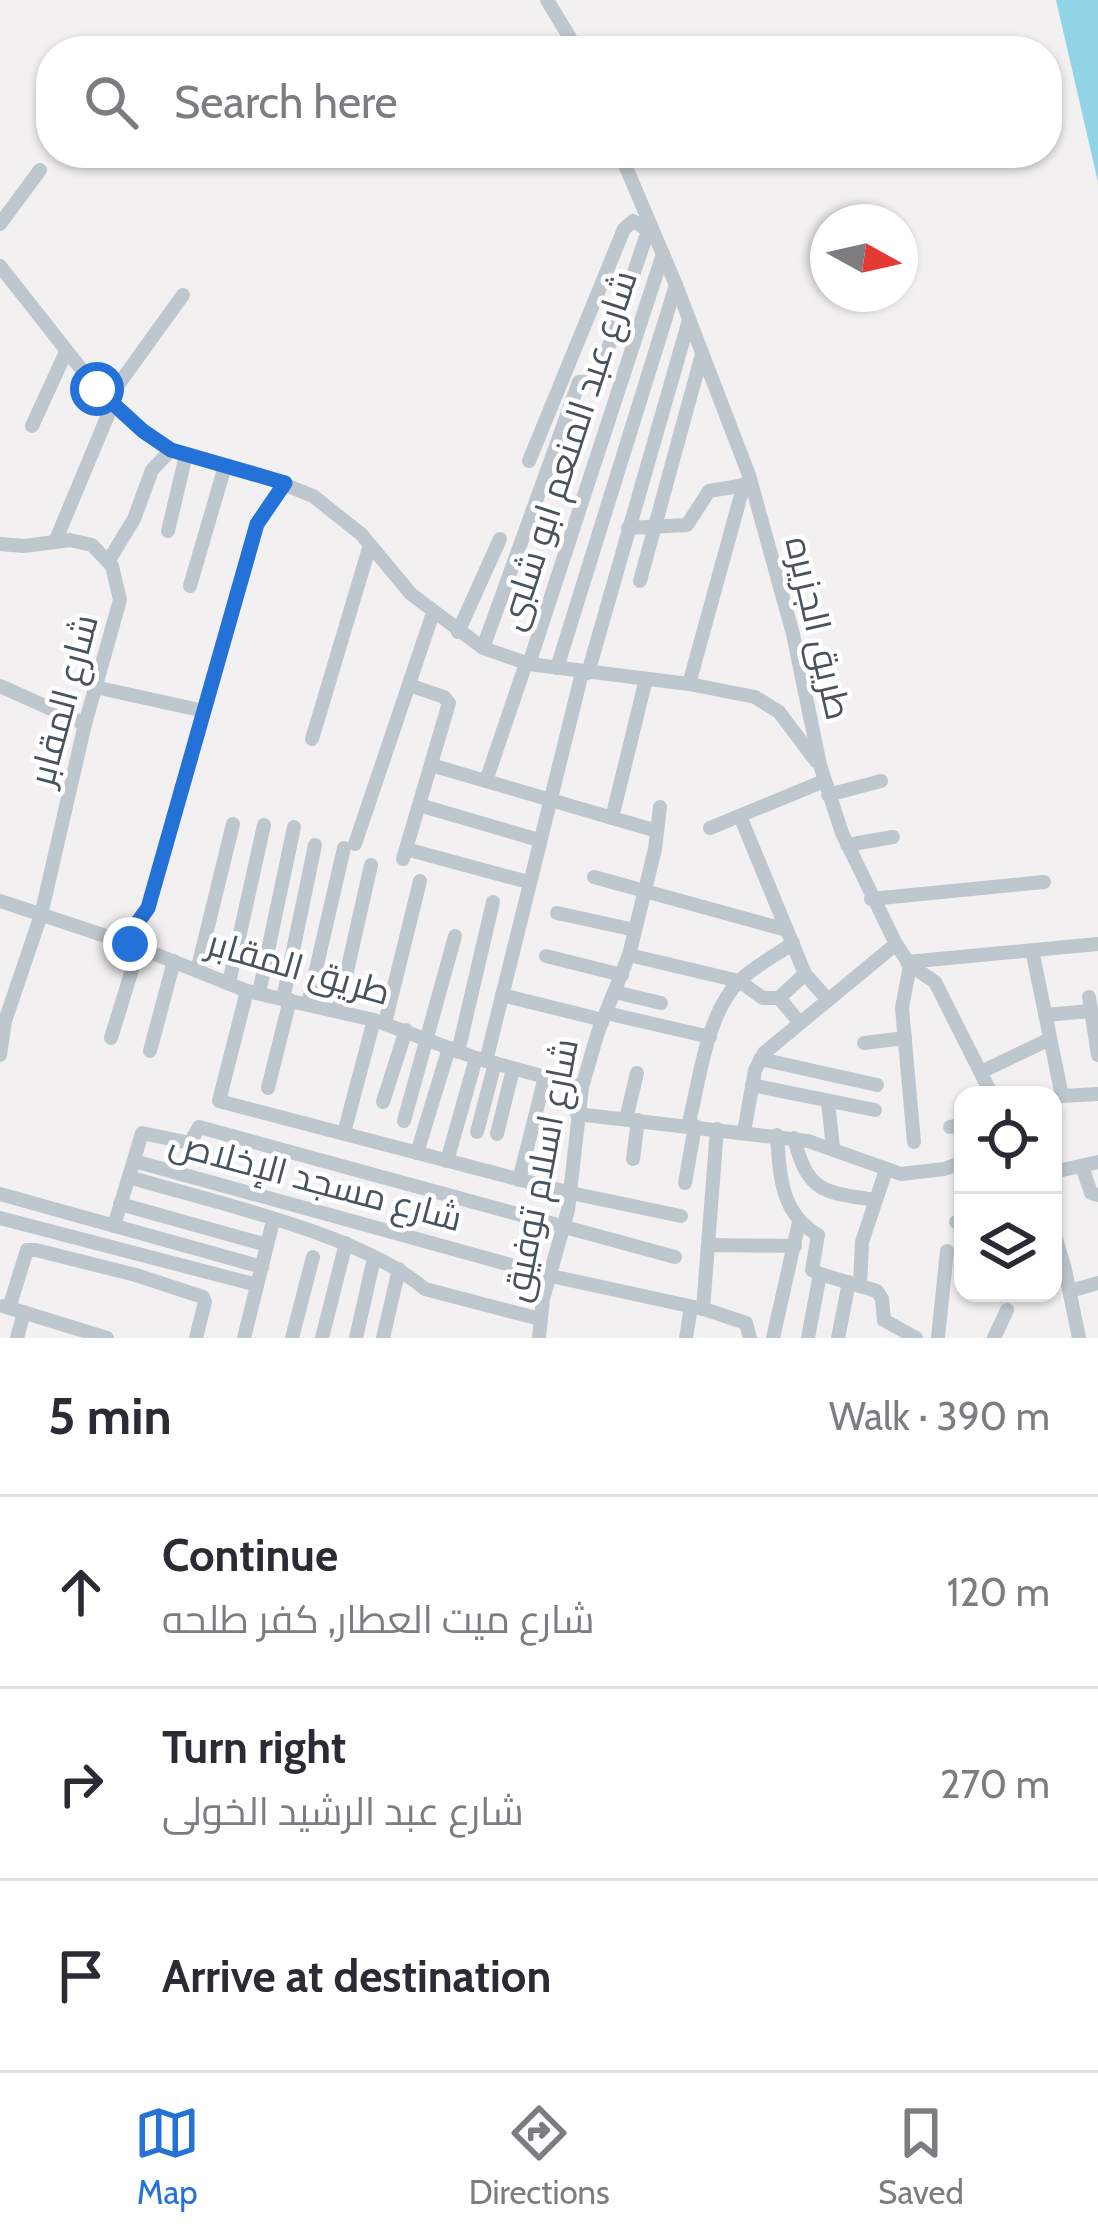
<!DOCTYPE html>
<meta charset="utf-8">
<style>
body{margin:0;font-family:Cabin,Cairo,sans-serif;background:#f2f2f3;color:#2b2b33}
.controls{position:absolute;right:36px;bottom:36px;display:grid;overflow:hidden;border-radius:24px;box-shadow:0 3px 9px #0004}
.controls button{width:108px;height:108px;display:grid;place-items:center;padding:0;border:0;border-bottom:3px solid #e1e1e2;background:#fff;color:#2b2b33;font:60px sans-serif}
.compass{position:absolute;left:810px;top:204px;width:108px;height:108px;border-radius:50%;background:#fff;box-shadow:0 3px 9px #0004;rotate:98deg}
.stop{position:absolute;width:36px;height:36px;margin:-27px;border:9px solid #2472d8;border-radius:50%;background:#fff}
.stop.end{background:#2472d8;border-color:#fff;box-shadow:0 3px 12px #0008}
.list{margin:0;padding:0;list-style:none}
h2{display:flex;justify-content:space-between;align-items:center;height:156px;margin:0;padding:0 48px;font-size:51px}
h2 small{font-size:39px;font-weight:400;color:#7c7c81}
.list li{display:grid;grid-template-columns:78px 1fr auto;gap:36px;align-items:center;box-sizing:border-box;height:192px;padding:0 48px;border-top:3px solid #e1e1e2}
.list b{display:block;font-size:45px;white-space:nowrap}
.list p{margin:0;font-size:39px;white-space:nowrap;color:#7c7c81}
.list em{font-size:39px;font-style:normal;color:#7c7c81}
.icon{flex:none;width:66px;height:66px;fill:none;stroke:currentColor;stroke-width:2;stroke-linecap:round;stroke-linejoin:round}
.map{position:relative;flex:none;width:1098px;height:1338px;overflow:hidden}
.search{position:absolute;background:#fff;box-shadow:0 3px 9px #0004;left:36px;right:36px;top:36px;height:132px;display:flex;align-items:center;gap:30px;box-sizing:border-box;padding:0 42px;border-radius:48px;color:#7c7c81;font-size:45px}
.sheet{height:732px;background:#fff}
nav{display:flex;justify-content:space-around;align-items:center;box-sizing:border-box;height:168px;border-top:3px solid #e1e1e2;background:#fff;font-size:33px;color:#7c7c81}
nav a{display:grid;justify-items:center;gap:6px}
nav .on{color:#2472d8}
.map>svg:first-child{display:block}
</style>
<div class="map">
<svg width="1098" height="1338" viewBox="0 0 1098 1338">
<rect width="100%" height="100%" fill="#f2f0f0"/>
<path fill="#91d4e7" d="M1056 0H1098V182Z"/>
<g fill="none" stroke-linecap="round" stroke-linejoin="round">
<g stroke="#bfc7ce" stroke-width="14">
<path d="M547 0 578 51"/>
<path d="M620 153 676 285 749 475 793 634 820 765 842 833 896 944 910 965 935 982 992 1095"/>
<path d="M0 224 40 170"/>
<path d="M0 266 97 389 143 431 171 450 258 474 313 496 361 534 411 594 483 648 529 664 689 684 755 697 779 712 816 761"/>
<path d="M108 399 183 295"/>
<path d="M32 426 66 352"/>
<path d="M529 461 624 229 633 221 648 230"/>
<path d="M628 528 687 525 709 491 751 484"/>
<path d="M168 531 186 455"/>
<path d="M55 542 113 403"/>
<path d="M0 544 24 546 70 540 92 545 112 566 120 600 85 724 41 915 5 1021 0 1055"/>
<path d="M109 560 134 519 152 470 171 450"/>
<path d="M640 581 702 354"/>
<path d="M190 586 225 466"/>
<path d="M458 632 500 539"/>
<path d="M483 648 579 382 597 381 650 225"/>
<path d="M529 664 663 254"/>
<path d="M557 668 676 285"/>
<path d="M588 673 689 320"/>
<path d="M689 684 744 484"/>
<path d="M0 686 85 724"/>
<path d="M95 687 204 711"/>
<path d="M312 739 370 545"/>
<path d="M431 765 657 831"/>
<path d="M486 781 526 663"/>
<path d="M828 795 881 781"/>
<path d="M419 805 539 840"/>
<path d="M740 816 805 974 828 1000"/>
<path d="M612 818 646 679"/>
<path d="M710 828 824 781"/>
<path d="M355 844 433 613"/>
<path d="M847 845 893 837"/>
<path d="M406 849 528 882"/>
<path d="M403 859 449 703 444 697 409 685"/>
<path d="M594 877 787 930"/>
<path d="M871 899 1044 882"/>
<path d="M0 901 130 944 247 991 374 1020 476 1058 582 1087"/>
<path d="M557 913 635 930"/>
<path d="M130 944 136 924 148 908 257 524 285 483"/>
<path d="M1032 950 1062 1096 1098 1094"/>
<path d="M629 955 739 981 763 998H779"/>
<path d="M546 956 622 975"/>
<path d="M907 962 1098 944"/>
<path d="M910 965 902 1008 914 1142"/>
<path d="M197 971 233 824"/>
<path d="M229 983 264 825"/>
<path d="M247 991 219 1101 571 1193 681 1216"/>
<path d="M615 992 661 1003"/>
<path d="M259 993 294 827"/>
<path d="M502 995 603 1020"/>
<path d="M1089 997 1098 1055"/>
<path d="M283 999 315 845"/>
<path d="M308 1004 344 848"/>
<path d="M338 1011 371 865"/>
<path d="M606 1013 710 1037"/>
<path d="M1045 1015 1091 1011"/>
<path d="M385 1023 420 881"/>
<path d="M800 1023 779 998 805 974"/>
<path d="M111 1038 139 947"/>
<path d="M864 1043 905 1038"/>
<path d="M150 1051 174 961"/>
<path d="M458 1052 493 902"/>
<path d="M760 1059 877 1085"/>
<path d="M486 1061 582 673"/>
<path d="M981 1072 1050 1039"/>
<path d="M752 1085 875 1110"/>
<path d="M268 1088 290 1000"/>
<path d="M383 1102 406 1030"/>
<path d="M828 1102 833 1148"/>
<path d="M577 1114 808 1141 901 1174 944 1169 963 1162"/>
<path d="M626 1119 637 1073"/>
<path d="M404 1121 455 936"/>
<path d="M688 1126C700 1081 705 1018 738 982 753 967 775 956 793 943"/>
<path d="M950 1127 963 1125"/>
<path d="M477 1132 495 1063"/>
<path d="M744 1132 755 1070 764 1053 896 944"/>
<path d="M344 1133 374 1020"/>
<path d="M497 1134 513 1069"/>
<path d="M777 1135C780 1175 780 1213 818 1235L812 1270 820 1274"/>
<path d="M794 1138C808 1193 823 1192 875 1200"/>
<path d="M417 1153 449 1048"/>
<path d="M633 1159 638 1120"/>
<path d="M134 1161 551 1276 703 1309 717 1129"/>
<path d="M447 1161 476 1058"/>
<path d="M1082 1166 1091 1193 1098 1195"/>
<path d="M1053 1172 1098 1162"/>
<path d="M129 1177C215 1203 359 1233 425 1289L540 1319"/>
<path d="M519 1180 545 1077"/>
<path d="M685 1183 695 1126"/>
<path d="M0 1194 262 1267"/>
<path d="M120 1204 267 1245"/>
<path d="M0 1218 257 1285"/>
<path d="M956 1222 963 1220"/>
<path d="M114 1226 142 1133 190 1143 199 1127 675 1257"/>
<path d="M1053 1230 1064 1265 1079 1338"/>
<path d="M709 1245 795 1246"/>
<path d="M820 1274 877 1291 882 1299 884 1320 916 1338"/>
<path d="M860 1286 862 1242 886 1170"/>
<path d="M1070 1291 1098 1283"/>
<path d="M3 1306 107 1338"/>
<path d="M9 1308 27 1250H36L136 1275 203 1297 205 1302 196 1338"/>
<path d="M704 1309 746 1323 750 1338"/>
<path d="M17 1338 24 1312"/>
<path d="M244 1338 273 1221"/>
<path d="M292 1338 313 1257"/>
<path d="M322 1338 346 1243"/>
<path d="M356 1338 374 1258"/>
<path d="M383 1338 399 1269"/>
<path d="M539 1338 543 1299 568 1210 582 1087 598 1032 629 955 655 849 660 807"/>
<path d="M686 1338 691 1307"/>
<path d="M773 1338 799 1222"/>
<path d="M808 1338 820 1274"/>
<path d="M838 1338 849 1282"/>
<path d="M938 1338 947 1251"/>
<path d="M994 1338 1007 1310"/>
</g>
</g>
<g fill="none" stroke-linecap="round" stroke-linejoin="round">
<path stroke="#2472d8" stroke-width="15" d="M97 389 143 431 171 450 285 483 257 524 148 908 135 926 130 944"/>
</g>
<g text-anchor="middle" stroke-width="9" stroke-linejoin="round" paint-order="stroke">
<g font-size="36" fill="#49535c" stroke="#fff">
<text transform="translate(567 450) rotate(-72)" y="13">شارع عبد المنعم ابو شلبى</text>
<text transform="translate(819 628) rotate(77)" y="13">طريق الجزيره</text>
<text transform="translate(63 700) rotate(-75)" y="13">شارع المقابر</text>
<text transform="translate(299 967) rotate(16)" y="13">طريق المقابر</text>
<text transform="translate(540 1170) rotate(-79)" y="13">شارع اسلام توفيق</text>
<text transform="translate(316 1180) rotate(15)" y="13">شارع مسجد الإخلاص</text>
</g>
</g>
</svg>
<div class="controls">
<button><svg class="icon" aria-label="locate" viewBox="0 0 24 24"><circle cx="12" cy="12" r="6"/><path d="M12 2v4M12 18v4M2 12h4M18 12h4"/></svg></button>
<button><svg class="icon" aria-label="layers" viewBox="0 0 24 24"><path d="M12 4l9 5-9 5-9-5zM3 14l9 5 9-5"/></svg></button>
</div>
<svg class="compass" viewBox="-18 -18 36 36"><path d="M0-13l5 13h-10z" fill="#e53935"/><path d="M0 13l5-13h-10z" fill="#7c7c81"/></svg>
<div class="stop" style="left:97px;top:389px"></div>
<div class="stop end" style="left:130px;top:944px"></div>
<div class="search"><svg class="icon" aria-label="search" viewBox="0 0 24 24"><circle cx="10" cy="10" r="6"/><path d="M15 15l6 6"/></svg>Search here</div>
</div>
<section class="sheet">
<h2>5 min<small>Walk · 390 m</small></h2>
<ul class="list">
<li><svg class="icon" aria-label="ahead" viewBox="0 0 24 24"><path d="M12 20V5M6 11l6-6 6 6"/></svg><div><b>Continue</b><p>شارع ميت العطار, كفر طلحه</p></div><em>120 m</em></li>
<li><svg class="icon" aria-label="right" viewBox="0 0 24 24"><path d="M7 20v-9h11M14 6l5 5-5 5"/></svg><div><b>Turn right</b><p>شارع عبد الرشيد الخولى</p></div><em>270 m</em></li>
<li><svg class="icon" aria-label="arrive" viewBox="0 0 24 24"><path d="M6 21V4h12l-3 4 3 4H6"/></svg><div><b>Arrive at destination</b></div></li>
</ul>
</section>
<nav>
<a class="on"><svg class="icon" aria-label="map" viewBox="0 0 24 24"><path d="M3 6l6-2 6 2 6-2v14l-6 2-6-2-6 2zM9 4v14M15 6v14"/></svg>Map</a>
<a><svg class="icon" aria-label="directions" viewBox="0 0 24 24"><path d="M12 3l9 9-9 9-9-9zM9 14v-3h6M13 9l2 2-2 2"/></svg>Directions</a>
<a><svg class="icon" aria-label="saved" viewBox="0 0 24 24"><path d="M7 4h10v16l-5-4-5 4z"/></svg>Saved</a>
</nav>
